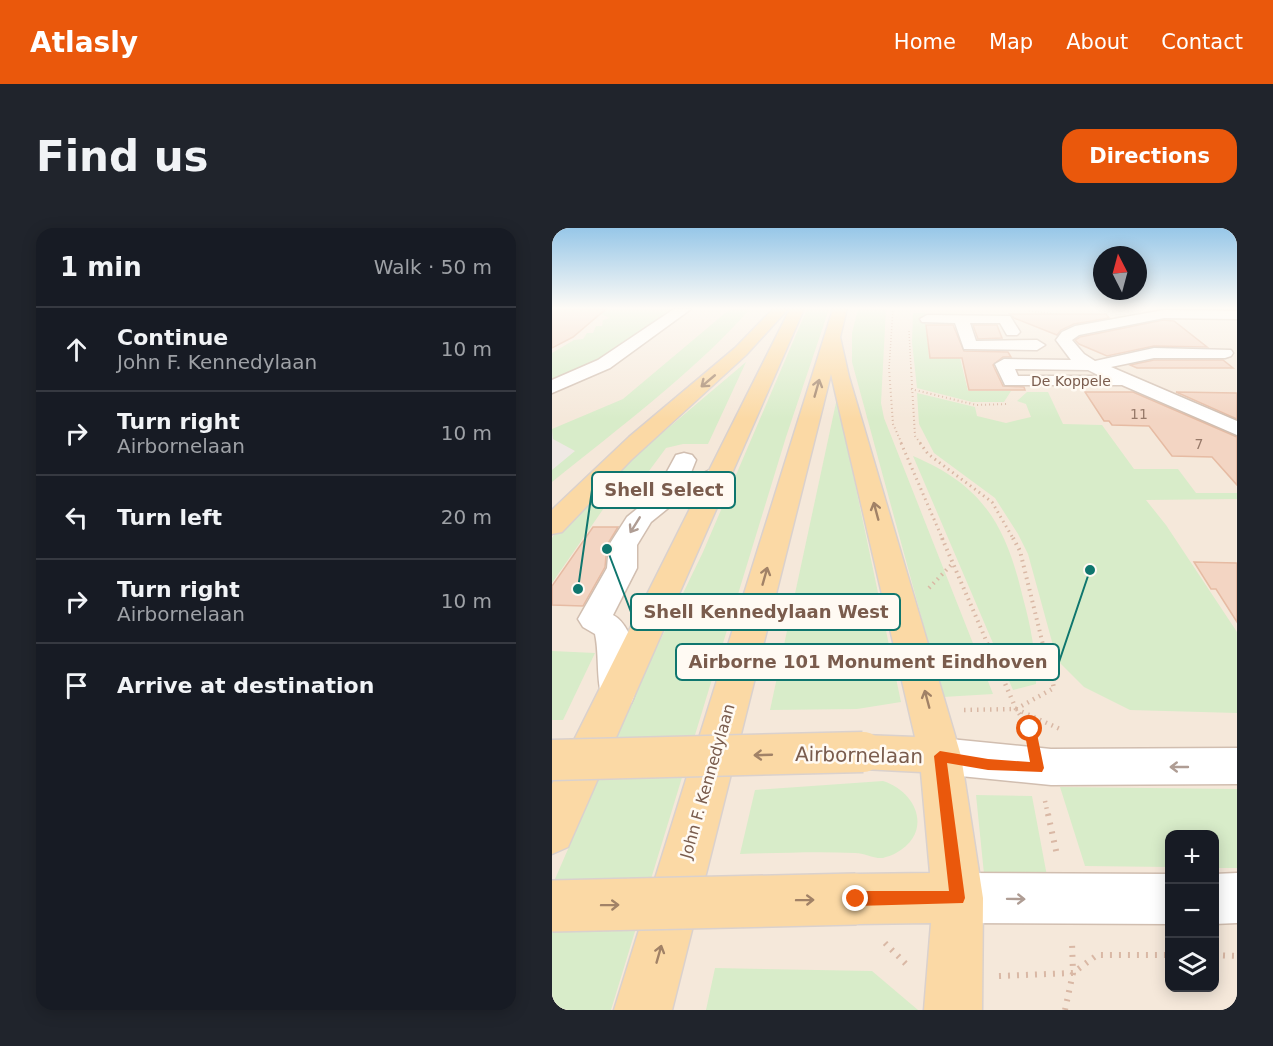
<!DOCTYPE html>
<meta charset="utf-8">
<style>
body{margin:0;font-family:"DejaVu Sans",sans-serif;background:#20242c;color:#f1f3f6}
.controls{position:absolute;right:18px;bottom:18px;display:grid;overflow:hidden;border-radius:12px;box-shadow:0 3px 15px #0003}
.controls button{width:54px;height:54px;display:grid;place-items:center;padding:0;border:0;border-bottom:2px solid #363941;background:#171b24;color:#f1f3f6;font:30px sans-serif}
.compass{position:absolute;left:541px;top:18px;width:54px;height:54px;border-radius:50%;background:#171b24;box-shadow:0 3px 15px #0003;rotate:354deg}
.stop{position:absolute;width:18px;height:18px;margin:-14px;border:4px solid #ea580c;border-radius:50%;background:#fff}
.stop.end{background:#ea580c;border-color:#fff;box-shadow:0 2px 6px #0008}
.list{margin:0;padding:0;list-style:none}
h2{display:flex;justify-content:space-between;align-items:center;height:78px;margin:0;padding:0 24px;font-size:26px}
h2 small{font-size:20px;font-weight:400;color:#9ea1a6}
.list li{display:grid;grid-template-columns:39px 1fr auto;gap:18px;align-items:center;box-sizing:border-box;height:84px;padding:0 24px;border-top:2px solid #363941}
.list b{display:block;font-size:22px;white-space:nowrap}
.list p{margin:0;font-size:20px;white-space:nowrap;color:#9ea1a6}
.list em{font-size:20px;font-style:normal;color:#9ea1a6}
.icon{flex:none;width:33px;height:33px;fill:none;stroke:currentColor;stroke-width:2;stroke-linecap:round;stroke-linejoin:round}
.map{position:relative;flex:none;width:685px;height:782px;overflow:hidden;border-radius:18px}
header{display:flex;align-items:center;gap:36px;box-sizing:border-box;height:84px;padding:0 30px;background:#ea580c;color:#fff}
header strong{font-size:28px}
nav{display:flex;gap:33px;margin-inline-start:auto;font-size:21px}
.intro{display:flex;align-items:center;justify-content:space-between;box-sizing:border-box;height:144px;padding:0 36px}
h1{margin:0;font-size:42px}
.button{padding:15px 27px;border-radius:18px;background:#ea580c;color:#fff;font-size:21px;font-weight:700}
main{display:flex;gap:36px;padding:0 36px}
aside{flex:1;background:#171b24;border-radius:18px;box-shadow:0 3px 15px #0003}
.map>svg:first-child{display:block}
</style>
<header>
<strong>Atlasly</strong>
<nav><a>Home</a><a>Map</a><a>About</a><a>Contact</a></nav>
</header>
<div class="intro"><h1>Find us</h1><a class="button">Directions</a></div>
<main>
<aside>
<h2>1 min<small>Walk · 50 m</small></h2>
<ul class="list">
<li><svg class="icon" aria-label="ahead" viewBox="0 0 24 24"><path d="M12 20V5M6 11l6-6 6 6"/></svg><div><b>Continue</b><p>John F. Kennedylaan</p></div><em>10 m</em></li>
<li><svg class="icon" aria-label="right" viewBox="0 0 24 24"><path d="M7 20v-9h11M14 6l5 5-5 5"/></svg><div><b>Turn right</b><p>Airbornelaan</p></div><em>10 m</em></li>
<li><svg class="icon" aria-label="left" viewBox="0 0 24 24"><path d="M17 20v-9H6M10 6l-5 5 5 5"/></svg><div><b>Turn left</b></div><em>20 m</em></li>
<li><svg class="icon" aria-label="right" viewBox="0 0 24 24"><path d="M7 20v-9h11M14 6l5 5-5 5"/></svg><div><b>Turn right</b><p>Airbornelaan</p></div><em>10 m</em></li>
<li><svg class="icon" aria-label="arrive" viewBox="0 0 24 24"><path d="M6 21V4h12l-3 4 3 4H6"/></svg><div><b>Arrive at destination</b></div></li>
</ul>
</aside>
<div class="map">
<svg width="685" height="782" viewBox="0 0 685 782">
<rect width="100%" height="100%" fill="#fdf6ec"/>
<path fill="#f5e8da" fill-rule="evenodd" d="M0 81H685V782H0ZM618 606H662V760H618Z"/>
<path fill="#efe9e4" d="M0 205 31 218 0 244Z"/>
<g fill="#d8ecc9">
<path d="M37 81H124L34 143 0 153V125L22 112 31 111 35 105H41L44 98H50L51 92 58 90Z"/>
<path d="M178 81H198C140 146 68 199 0 254V242L23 223 1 211 0 201 71 171Z"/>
<path d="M255 81H277L234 209 59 782H0V658L91 448 151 324Z"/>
<path d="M306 81H334L329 175 332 190 441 466 391 469 300 134V105Z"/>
<path d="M361 85H373L377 130H408L416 163H459L452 174H420L365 160 360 114Z"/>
<path d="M194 134 156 216H131L114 220 94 247 54 277 0 355V310L9 298 69 240Z"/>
<path d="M475 164H496L511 196 550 197 582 241H626L644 265H685V271L594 272 614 297 685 404V485L578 482 532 459 505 432 476 326 466 306 443 270 382 225 367 196 365 165 423 179 425 188 454 195 479 189 474 176 465 173Z"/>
<path d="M285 170 349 474 305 481 218 482Z"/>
<path d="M361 228C432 258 454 298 471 370 479 399 484 426 484 456L461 462Z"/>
<path d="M0 423 43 425 11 492H0Z"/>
<path d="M331 553C366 564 381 605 344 625 341 627 334 629 331 630 322 631 312 625 303 625 265 623 226 625 188 626L203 562Z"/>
<path d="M508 559 685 561V640H663L662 606H618L617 639 533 638Z"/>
<path d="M424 567 480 568 495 648 432 646Z"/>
<path d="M163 740 320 743 366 782H154Z"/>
</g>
<g fill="#f3d5c3" stroke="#e6bba3" stroke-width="1.5">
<path d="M0 81H54L21 109 0 120Z"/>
<path d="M458 86H554L557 90 522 96 509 102 505 107 462 90Z"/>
<path d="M611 92 622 93 655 119 602 118 555 128 527 116 523 112 528 109Z"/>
<path d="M374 97H401L412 123 456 124 459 129H451L441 137 451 158 472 159 473 162H417L410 130H378Z"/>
<path d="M421 97H445L450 110 426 111Z"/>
<path d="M602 132H671L681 140H585L578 137Z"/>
<path d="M533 164H581L685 209V257L660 229 620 228 597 198 560 197 557 193H552Z"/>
<path d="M624 164 685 165V191Z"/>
<path d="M41 299H66L55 317 53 339 31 378 0 377V358Z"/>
<path d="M642 334 685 335V394L664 361H659Z"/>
</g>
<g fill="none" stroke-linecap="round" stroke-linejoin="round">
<defs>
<g id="minor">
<path d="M122 81H139L58 140 0 165V152L46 132Z"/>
<path d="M612 82 685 83V91L612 90 527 107 520 112 532 126 543 133 602 120 679 122 681 125 679 128 673 130H602L559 139 685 193V207L570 157H453L443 136 452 131 519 132 504 112 510 104 523 98ZM463 141 536 142 548 148H466Z"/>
<path d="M375 87 458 88 468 104 465 107H455L448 95H418L424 113 485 112 493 117 485 122 412 121 403 95 370 94 368 91Z"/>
<path d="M132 225 140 227 144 232 136 252 160 241 168 239 176 241 180 246 176 251 120 277 99 294 85 317V340L61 387C85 400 91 453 79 475L66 479 53 475C43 458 48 428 43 406L31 399 26 391 55 340 57 317 75 289 102 267 116 260 111 251 124 227Z"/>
<path d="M388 510 499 521 685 520V556L499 557 388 546 373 540 367 528 373 516Z"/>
<path d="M406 645 618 646V696L406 695 388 688 381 670 388 652Z"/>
<path d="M685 645V695L662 696V646Z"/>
</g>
<g id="major">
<path d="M221 81H236L194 127 79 232 10 304 0 306V282L4 278 77 209 183 120Z"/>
<path d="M238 81H252L16 619 0 626V556Z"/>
<path d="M281 81H295L288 109 297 149 409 528 431 670 430 782H372L379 695 304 696 286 689 279 671 286 653 304 646 378 645 369 544 311 541 296 536 290 524 296 512 311 507 363 509 279 146 120 782H62Z"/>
</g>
</defs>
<use href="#minor" stroke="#d1beb0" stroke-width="3"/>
<use href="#major" stroke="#dad1cd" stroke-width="3"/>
<g stroke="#d9b8a5" stroke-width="1.5" stroke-dasharray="1 2" stroke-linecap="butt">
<path d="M477 83 505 86"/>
<path d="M357 103 359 141"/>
<path d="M337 141 341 81"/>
</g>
<g stroke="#d9b8a5" stroke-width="2" stroke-dasharray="1 3" stroke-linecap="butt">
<path d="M337 140 341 196 350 216"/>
<path d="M359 140 363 208 369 216"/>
<path d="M359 161 424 177 455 176"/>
</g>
<g stroke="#d9b8a5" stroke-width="3" stroke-dasharray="1.5 4" stroke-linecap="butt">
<path d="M349 215 391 312"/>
<path d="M368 215 376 226 440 274 462 312"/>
</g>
<g stroke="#d9b8a5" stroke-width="4" stroke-dasharray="1.5 4.5" stroke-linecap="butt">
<path d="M390 310 443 433"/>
<path d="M461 310 468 323 495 433"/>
<path d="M377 360 401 335"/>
</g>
<g stroke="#d9b8a5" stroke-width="4.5" stroke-dasharray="1.5 5" stroke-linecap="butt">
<path d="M443 432 464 481 478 501"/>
<path d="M464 481 502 460 495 432"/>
<path d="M412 482 464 481 508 501"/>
<path d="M493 573 496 587"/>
</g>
<g stroke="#d9b8a5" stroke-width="6" stroke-dasharray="2 7" stroke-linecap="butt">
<path d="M496 586 505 627"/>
<path d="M333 715 357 739"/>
<path d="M662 727 685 728"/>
<path d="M447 748 521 745 545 727H618"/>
<path d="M513 782 521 745 520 714"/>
</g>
<use href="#minor" fill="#fff" fill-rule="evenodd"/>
<use href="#major" fill="#fbd9a5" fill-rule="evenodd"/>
<defs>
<path id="major-bridge-far1" d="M0 532 311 524"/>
<path id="major-bridge" d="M0 678 304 671"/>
</defs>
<use href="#major-bridge-far1" stroke="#dad1cd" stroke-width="43" stroke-linecap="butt"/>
<use href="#major-bridge" stroke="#dad1cd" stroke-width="54" stroke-linecap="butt"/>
<use href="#major-bridge-far1" stroke="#fbd9a5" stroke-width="40"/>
<use href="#major-bridge" stroke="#fbd9a5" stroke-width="51"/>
</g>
<defs><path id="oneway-shaft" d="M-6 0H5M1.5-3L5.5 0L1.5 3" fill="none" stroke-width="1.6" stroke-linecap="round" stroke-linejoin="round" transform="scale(1.5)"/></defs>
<g stroke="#a18267">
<use href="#oneway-shaft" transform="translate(156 153) rotate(140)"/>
<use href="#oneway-shaft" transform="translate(265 160) rotate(-74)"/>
<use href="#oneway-shaft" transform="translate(324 283) rotate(-105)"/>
<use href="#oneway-shaft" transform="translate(213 348) rotate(-74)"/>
<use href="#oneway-shaft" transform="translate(375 471) rotate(-105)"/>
<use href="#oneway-shaft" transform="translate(211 527) rotate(178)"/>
<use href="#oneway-shaft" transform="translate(253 672) rotate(-1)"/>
<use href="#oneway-shaft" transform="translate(58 677) rotate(-1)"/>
<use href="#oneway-shaft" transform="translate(107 726) rotate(-74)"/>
</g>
<g stroke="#af9d94">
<use href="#oneway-shaft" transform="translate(83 297) rotate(122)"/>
<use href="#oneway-shaft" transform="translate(627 539) rotate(180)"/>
<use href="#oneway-shaft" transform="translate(464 671) rotate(1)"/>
</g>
<linearGradient id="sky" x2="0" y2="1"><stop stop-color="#97c7e8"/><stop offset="0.42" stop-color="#fefbf6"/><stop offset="1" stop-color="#fefbf6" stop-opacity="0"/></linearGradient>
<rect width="685" height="191" fill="url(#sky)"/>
<path fill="#ea580c" d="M478 496 484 501 492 540 490 544 436 542 395 535 413 670 411 675 304 678 299 676 297 671 299 665 304 663H397L382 528 388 523 436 531 478 534 472 501Z"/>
<g text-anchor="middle" stroke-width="5" stroke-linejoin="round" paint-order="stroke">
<g font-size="14" fill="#7a5c4d" stroke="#fffaf3">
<text x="519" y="158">De Koppele</text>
</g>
<g font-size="14" fill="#987a6a">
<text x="587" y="191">11</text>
<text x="647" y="221">7</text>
</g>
<g font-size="16" fill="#7a5c4d" stroke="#fffaf3">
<text transform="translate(155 553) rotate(-74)" y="6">John F. Kennedylaan</text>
</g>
<g font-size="20" fill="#7a5c4d" stroke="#fffaf3">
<text transform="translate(307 527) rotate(1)" y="7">Airbornelaan</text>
</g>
</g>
<path fill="none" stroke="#0f766e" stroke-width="2" d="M26 361L40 262M55 321L79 384M538 342L507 434"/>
<g fill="#0f766e" stroke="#fffaf3" stroke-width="2">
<circle cx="26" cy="361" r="6"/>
<circle cx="55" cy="321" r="6"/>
<circle cx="538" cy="342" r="6"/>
</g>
<g fill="#fffaf3" stroke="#0f766e" stroke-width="2">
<rect x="40" y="244" width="143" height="36" rx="6"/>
<rect x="79" y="366" width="269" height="36" rx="6"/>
<rect x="124" y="416" width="383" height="36" rx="6"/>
</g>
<g font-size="18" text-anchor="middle" font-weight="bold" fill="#7a5c4d">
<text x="112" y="268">Shell Select</text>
<text x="214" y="390">Shell Kennedylaan West</text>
<text x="316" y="440">Airborne 101 Monument Eindhoven</text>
</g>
</svg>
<div class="controls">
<button>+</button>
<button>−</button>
<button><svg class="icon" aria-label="layers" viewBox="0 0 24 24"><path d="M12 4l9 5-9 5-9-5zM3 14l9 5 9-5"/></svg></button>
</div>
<svg class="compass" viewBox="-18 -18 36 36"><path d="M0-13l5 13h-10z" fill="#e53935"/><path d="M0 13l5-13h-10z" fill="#9ea1a6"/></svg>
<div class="stop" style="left:478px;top:501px"></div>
<div class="stop end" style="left:304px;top:671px"></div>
</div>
</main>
